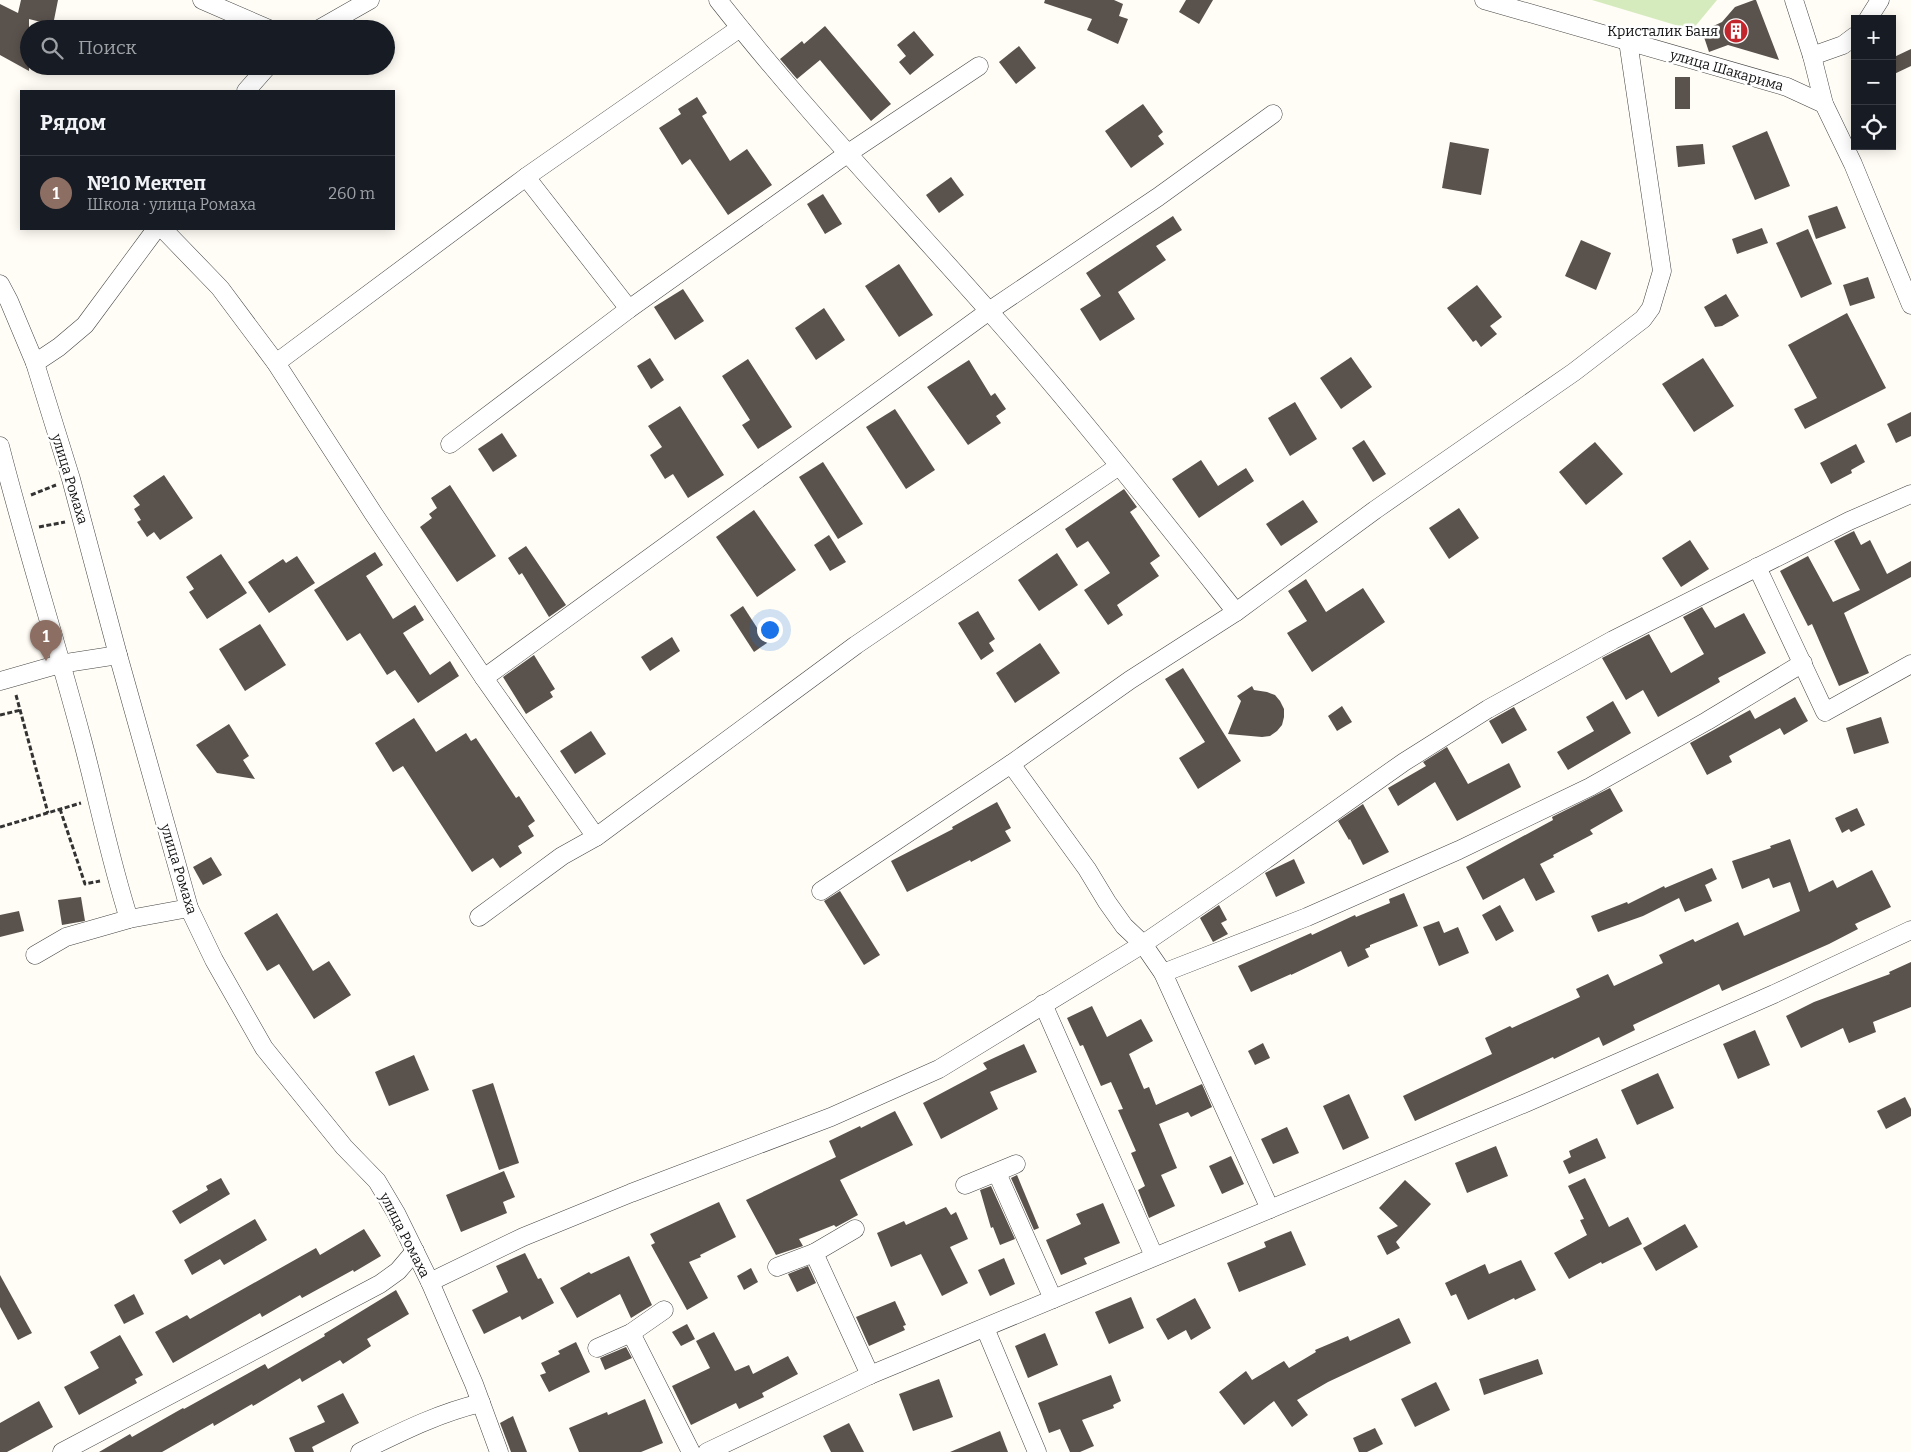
<!DOCTYPE html>
<html lang="ru">
<meta charset="utf-8">
<style>
body{margin:0;font-family:Bitter,serif;background:#20242c;color:#f1f3f6}
.controls{position:absolute;right:15px;top:15px;display:grid;overflow:hidden;border-radius:0px;box-shadow:0 2px 12px #0003}
.controls button{width:45px;height:45px;display:grid;place-items:center;padding:0;border:0;border-bottom:1px solid #363941;background:#171b24;color:#f1f3f6;font:25px sans-serif}
.you{position:absolute;left:769px;top:629px;width:18px;height:18px;margin:-12px;border:4px solid #fff;border-radius:50%;background:#1a73e8;box-shadow:0 0 0 8px #1a73e833}
.badge{display:grid;place-items:center;width:32px;height:32px;border-radius:50%;background:#c4262e;color:#fff;font-size:16px;font-weight:700}
.pin{position:absolute;translate:-50% -41px;filter:drop-shadow(0 1px 2px #0008)}
.pin::after{content:'';position:absolute;top:26px;width:18px;height:15px;background:inherit;clip-path:polygon(0 0,100% 0,50% 100%)}
.list{margin:0;padding:0;list-style:none}
h2{display:flex;justify-content:space-between;align-items:center;height:65px;margin:0;padding:0 20px;font-size:21px}
h2 small{font-size:16px;font-weight:400;color:#9ea1a6}
.list li{display:grid;grid-template-columns:32px 1fr auto;gap:15px;align-items:center;box-sizing:border-box;height:75px;padding:0 20px;border-top:1px solid #363941}
.list b{display:block;font-size:19px;white-space:nowrap}
.list p{margin:0;font-size:16px;white-space:nowrap;color:#9ea1a6}
.list em{font-size:16px;font-style:normal;color:#9ea1a6}
.icon{flex:none;width:28px;height:28px;fill:none;stroke:currentColor;stroke-width:2;stroke-linecap:round;stroke-linejoin:round}
.map{position:relative;flex:none;width:1911px;height:1452px;overflow:hidden}
.search{position:absolute;background:#171b24;box-shadow:0 2px 12px #0003;left:20px;top:20px;width:375px;height:55px;display:flex;align-items:center;gap:12px;box-sizing:border-box;padding:0 18px;border-radius:28px;color:#9ea1a6;font-size:19px}
.panel{position:absolute;background:#171b24;box-shadow:0 2px 12px #0003;left:20px;top:90px;width:375px;height:140px;border-radius:0px}
.map>svg:first-child{display:block}
</style>
<div class="map">
<svg width="1911" height="1452" viewBox="0 0 1911 1452">
<rect width="100%" height="100%" fill="#fffdf5"/>
<path fill="#d5ebbd" d="M1592 0H1717L1692 30Z"/>
<g fill="#5a524d">
<path d="M21 0H58L53 25 29 19V71L0 55V4L18 13Z"/>
<path d="M1045 0H1114L1123 4 1119 16 1128 19 1118 44 1087 30 1092 19 1044 3Z"/>
<path d="M1186 0H1213L1199 24 1179 12Z"/>
<path d="M1754 0H1756L1779 60 1728 45 1709 52 1703 34 1707 29 1722 22 1735 7Z"/>
<path d="M825 26 891 104 871 121 820 60 797 79 780 59 802 41 804 44Z"/>
<path d="M914 31 934 55 910 75 899 62 906 56 897 45Z"/>
<path d="M1019 46 1036 68 1016 84 999 62Z"/>
<path d="M1911 49V66L1892 75V58Z"/>
<rect x="1675" y="77" width="15" height="32"/>
<path d="M697 97 707 113 702 116 730 161 747 149 772 185 728 215 690 159 682 165 659 128 681 114 678 109Z"/>
<path d="M1143 104 1163 132 1158 136 1164 144 1131 168 1105 131Z"/>
<path d="M1767 131 1790 186 1755 200 1732 146Z"/>
<path d="M1450 142 1489 149 1481 195 1442 188Z"/>
<path d="M1703 144 1705 164 1678 167 1676 146Z"/>
<path d="M951 177 964 195 939 213 926 195Z"/>
<path d="M823 194 842 224 825 234 807 204Z"/>
<path d="M1837 206 1846 228 1816 239 1808 216Z"/>
<path d="M1173 216 1182 230 1156 246 1166 260 1118 292 1135 319 1100 341 1080 309 1101 296 1086 273Z"/>
<path d="M1762 228 1768 243 1737 254 1732 239Z"/>
<path d="M1808 229 1832 284 1801 298 1776 243Z"/>
<path d="M1581 240 1611 253 1596 290 1565 276Z"/>
<path d="M899 264 933 315 899 337 865 286Z"/>
<path d="M1868 277 1875 298 1850 306 1843 285Z"/>
<path d="M1477 285 1502 317 1490 326 1497 334 1481 347 1476 340 1473 342 1447 308Z"/>
<path d="M683 289 704 321 675 340 654 307Z"/>
<path d="M1726 294 1739 316 1722 326 1715 327 1704 307Z"/>
<path d="M824 308 845 340 816 360 795 328Z"/>
<path d="M1847 313 1886 388 1805 429 1794 409 1817 398 1788 345Z"/>
<path d="M1351 357 1372 387 1341 409 1320 378Z"/>
<path d="M650 358 664 380 651 389 637 366Z"/>
<path d="M1703 358 1734 406 1694 432 1662 384Z"/>
<path d="M748 359 792 427 758 449 742 425 750 420 722 376Z"/>
<path d="M969 360 991 396 995 393 1006 409 996 416 1001 423 968 445 927 387Z"/>
<path d="M1295 402 1317 439 1290 456 1268 418Z"/>
<path d="M680 406 724 475 688 498 673 474 665 479 650 455 662 447 648 426Z"/>
<path d="M895 409 935 470 906 489 866 427Z"/>
<path d="M1911 412V436L1896 443 1887 424Z"/>
<path d="M502 433 517 456 493 472 478 449Z"/>
<path d="M1364 440 1386 474 1373 482 1352 448Z"/>
<path d="M1595 442 1623 474 1586 505 1559 472Z"/>
<path d="M1856 444 1865 462 1851 470 1852 473 1831 484 1820 463Z"/>
<path d="M1201 460 1218 486 1246 468 1254 481 1199 518 1172 479Z"/>
<path d="M823 462 863 524 838 539 799 477Z"/>
<path d="M164 475 193 518 160 540 154 532 147 537 137 522 141 520 134 509 140 505 133 496Z"/>
<path d="M450 485 496 556 457 582 420 527 432 518 429 514 437 508 431 498Z"/>
<path d="M1124 489 1137 507 1130 512 1160 556 1150 563 1159 576 1117 605 1123 615 1108 625 1084 590 1110 573 1088 541 1077 548 1065 529Z"/>
<path d="M1303 500 1318 522 1281 546 1266 524Z"/>
<path d="M1459 508 1479 538 1449 559 1429 528Z"/>
<path d="M754 510 796 570 757 597 716 537Z"/>
<path d="M1854 531 1861 545 1870 540 1887 574 1911 561V577L1844 613 1869 673 1839 686 1812 624 1808 626 1780 571 1808 556 1833 602 1860 590 1834 541Z"/>
<path d="M829 535 846 562 830 571 814 545Z"/>
<path d="M1690 540 1709 569 1681 587 1662 558Z"/>
<path d="M526 546 566 605 549 617 522 573 519 575 508 558Z"/>
<path d="M375 552 383 565 366 576 393 619 415 605 424 620 403 633 430 675 450 661 459 676 418 703 395 670 387 675 360 633 347 641 314 590Z"/>
<path d="M1057 553 1078 585 1039 611 1018 580Z"/>
<path d="M221 554 247 593 207 619 189 592 194 589 186 577Z"/>
<path d="M297 556 315 583 269 613 248 582 283 559 286 563Z"/>
<path d="M1306 579 1326 612 1363 588 1385 622 1312 672 1287 633 1307 621 1288 591Z"/>
<path d="M743 606 767 643 754 652 730 615Z"/>
<path d="M1702 607 1715 628 1744 613 1766 653 1718 678 1720 682 1658 717 1643 690 1626 700 1602 658 1649 634 1671 673 1704 654 1683 617Z"/>
<path d="M978 611 995 639 989 643 994 651 981 660 958 623Z"/>
<path d="M260 624 286 665 245 691 219 649Z"/>
<path d="M672 637 680 651 650 671 641 657Z"/>
<path d="M1040 643 1060 673 1015 703 996 673Z"/>
<path d="M534 655 555 689 550 692 553 697 526 714 503 677Z"/>
<path d="M1183 668 1241 761 1198 789 1179 758 1205 742 1165 679Z"/>
<path d="M1252 686 1254 690 1267 692 1275 695 1280 701 1284 709V717L1282 725 1277 731 1270 736 1262 737 1228 734 1241 701 1237 696Z"/>
<path d="M1795 697 1808 721 1784 735 1780 728 1729 756 1732 762 1707 775 1690 743 1750 710 1755 719Z"/>
<path d="M1613 701 1631 733 1568 770 1557 752 1594 731 1586 717Z"/>
<path d="M1342 706 1352 722 1337 731 1328 716Z"/>
<path d="M1514 707 1527 730 1502 744 1489 721Z"/>
<path d="M1881 717 1889 743 1854 754 1846 728Z"/>
<path d="M414 718 436 752 466 733 471 741 476 738 516 798 519 796 535 821 528 826 534 836 518 846 522 853 500 868 493 858 472 872 403 766 393 772 375 743Z"/>
<path d="M229 724 249 756 243 760 255 779 217 773 196 745Z"/>
<path d="M591 731 606 754 575 774 560 751Z"/>
<path d="M1447 747 1468 784 1509 763 1521 787 1457 821 1435 782 1398 806 1388 788 1426 766 1423 762Z"/>
<path d="M1610 788 1623 811 1590 830 1593 834 1553 855 1554 857 1540 864 1555 892 1536 901 1524 878 1483 900 1466 867 1553 820 1552 817Z"/>
<path d="M997 802 1011 828 1005 831 1011 841 971 862 970 860 907 892 891 861 953 829 952 827Z"/>
<path d="M1363 804 1389 852 1363 865 1350 839 1349 840 1338 821Z"/>
<path d="M1857 808 1865 825 1851 832 1849 829 1842 833 1835 818Z"/>
<path d="M1790 839 1809 892 1833 880 1837 888 1872 870 1891 907 1855 924 1858 929 1829 944 1722 991 1719 984 1633 1025 1635 1030 1603 1046 1599 1037 1554 1059 1553 1057 1415 1121 1403 1096 1492 1054 1485 1038 1510 1026 1512 1028 1580 997 1576 989 1608 974 1614 986 1663 963 1659 955 1693 939 1695 942 1738 922 1744 936 1800 911 1790 882 1773 888 1769 878 1742 889 1732 861 1771 848 1770 846Z"/>
<path d="M211 857 222 875 203 885 193 867Z"/>
<path d="M1294 859 1305 883 1276 897 1265 873Z"/>
<path d="M1712 868 1717 879 1705 885 1712 901 1685 912 1679 898 1643 916 1598 932 1591 916 1627 902 1628 904 1664 886 1665 888Z"/>
<path d="M840 891 880 955 864 965 824 901Z"/>
<path d="M1404 893 1418 926 1370 945V947L1365 949 1369 957 1348 967 1341 951 1291 975V974L1251 992 1238 966 1311 933 1312 935 1355 915 1356 917 1390 903 1389 899Z"/>
<path d="M81 897 85 921 62 925 58 900Z"/>
<path d="M1219 905 1227 920 1221 923 1228 934 1213 942 1200 918Z"/>
<path d="M1500 905 1514 931 1496 941 1482 915Z"/>
<path d="M19 911 24 931 0 937V915Z"/>
<path d="M277 913 313 971 329 961 351 995 314 1019 279 964 267 971 244 933Z"/>
<path d="M1439 921 1444 933 1458 927 1469 953 1439 966 1423 927Z"/>
<path d="M1911 962V1007L1873 1022 1876 1032 1849 1043 1843 1028 1801 1048 1786 1016 1814 1002 1890 974 1889 972Z"/>
<path d="M1092 1006 1107 1037 1141 1019 1153 1041 1129 1054 1144 1089 1149 1087 1156 1105 1202 1084 1212 1107 1191 1117 1188 1112 1159 1124 1177 1168 1161 1175 1175 1206 1149 1218 1138 1190 1145 1186 1131 1153 1136 1151 1118 1110 1123 1109 1111 1082 1101 1086 1083 1045 1080 1046 1067 1018Z"/>
<path d="M1755 1030 1770 1065 1738 1079 1723 1044Z"/>
<path d="M1263 1043 1270 1058 1255 1065 1248 1051Z"/>
<path d="M1024 1044 1037 1072 990 1092 998 1109 941 1139 923 1103 987 1069 983 1063Z"/>
<path d="M414 1055 429 1090 389 1106 375 1072Z"/>
<path d="M1658 1073 1674 1108 1637 1125 1621 1090Z"/>
<path d="M493 1083 519 1163 499 1170 472 1090Z"/>
<path d="M1349 1094 1369 1138 1343 1150 1323 1106Z"/>
<path d="M1905 1097 1911 1109V1116L1886 1129 1877 1111Z"/>
<path d="M895 1111 913 1145 840 1180 858 1215 836 1227 834 1225 799 1239 803 1246 776 1255 746 1200 836 1157 829 1141 860 1126 861 1128Z"/>
<path d="M1287 1127 1299 1153 1273 1164 1261 1139Z"/>
<path d="M1597 1138 1606 1158 1569 1174 1563 1161 1571 1157 1569 1151Z"/>
<path d="M1496 1146 1508 1176 1467 1193 1455 1163Z"/>
<path d="M1231 1156 1244 1184 1222 1194 1209 1166Z"/>
<path d="M504 1171 515 1197 503 1202 507 1213 461 1232 446 1195Z"/>
<path d="M1017 1175 1039 1228 1034 1230 1011 1178Z"/>
<path d="M221 1178 230 1194 180 1224 172 1211 208 1190 206 1186Z"/>
<path d="M1585 1178 1609 1227 1628 1217 1642 1244 1602 1264 1601 1262 1569 1279 1554 1253 1587 1235 1580 1220 1584 1219 1568 1186Z"/>
<path d="M1405 1180 1431 1204 1396 1242 1400 1248 1387 1255 1377 1236 1398 1226 1379 1208Z"/>
<path d="M991 1186 1015 1239 1000 1245 993 1227 991 1228 980 1190Z"/>
<path d="M719 1202 736 1237 700 1255 701 1257 689 1262 708 1298 687 1310 651 1245 655 1243 650 1234Z"/>
<path d="M1103 1203 1120 1243 1084 1258 1087 1264 1061 1275 1046 1240 1081 1224 1076 1214Z"/>
<path d="M946 1207 951 1215 956 1212 968 1239 950 1247 968 1283 942 1296 921 1254 891 1267 877 1233 904 1221 906 1225Z"/>
<path d="M255 1219 267 1240 224 1265 220 1259 192 1275 184 1260Z"/>
<path d="M1685 1224 1698 1247 1656 1271 1643 1248Z"/>
<path d="M364 1229 381 1256 354 1272 353 1270 302 1298 300 1295 262 1317 260 1313 173 1363 155 1332 187 1315 190 1319 316 1248 320 1255Z"/>
<path d="M1291 1231 1306 1265 1239 1292 1227 1263 1266 1247 1264 1242Z"/>
<path d="M525 1253 538 1279 541 1278 554 1303 522 1320 520 1316 484 1334 472 1310 508 1292 496 1266Z"/>
<path d="M629 1256 652 1305 631 1318 620 1294 577 1318 560 1288 589 1272 591 1274Z"/>
<path d="M1004 1258 1015 1284 990 1296 978 1270Z"/>
<path d="M1521 1260 1536 1290 1515 1300 1514 1298 1468 1320 1456 1294 1451 1296 1445 1283 1485 1264 1489 1274Z"/>
<path d="M808 1266 816 1283 797 1292 788 1274Z"/>
<path d="M751 1268 758 1282 744 1290 737 1276Z"/>
<path d="M0 1275 32 1333 18 1340 0 1307Z"/>
<path d="M396 1290 409 1314 367 1339 371 1346 343 1364 340 1360 302 1382 300 1378 253 1406 252 1404 214 1426 213 1423 162 1452H99L130 1434 132 1437 183 1408 184 1409 265 1364 268 1369 325 1336 324 1334Z"/>
<path d="M134 1294 144 1314 124 1324 114 1305Z"/>
<path d="M1131 1297 1144 1328 1109 1344 1095 1312Z"/>
<path d="M1195 1298 1211 1328 1191 1340 1186 1330 1168 1340 1156 1319Z"/>
<path d="M895 1301 906 1325 903 1326 905 1330 869 1346 856 1317Z"/>
<path d="M1399 1318 1411 1343 1328 1382 1297 1400 1308 1415 1292 1427 1274 1401 1244 1425 1219 1392 1246 1371 1252 1380 1284 1361 1289 1368 1316 1352 1315 1350 1348 1336 1350 1341Z"/>
<path d="M687 1324 695 1339 681 1346 672 1332Z"/>
<path d="M714 1332 735 1371 749 1365 753 1374 788 1356 798 1374 762 1393 764 1397 739 1409 736 1403 691 1425 672 1386 710 1368 696 1341Z"/>
<path d="M1045 1333 1058 1365 1028 1378 1015 1346Z"/>
<path d="M120 1335 143 1375 135 1379 137 1383 79 1415 64 1387 99 1368 90 1352Z"/>
<path d="M576 1342 590 1372 549 1392 540 1375 546 1373 541 1363 560 1354 558 1351Z"/>
<path d="M626 1347 632 1358 605 1370 600 1358Z"/>
<path d="M1538 1359 1543 1374 1484 1395 1479 1379Z"/>
<path d="M1111 1375 1121 1401 1113 1405 1114 1408 1082 1420 1094 1446 1080 1452H1070L1060 1429 1049 1433 1038 1403Z"/>
<path d="M939 1379 953 1417 913 1431 899 1394Z"/>
<path d="M1436 1382 1450 1410 1415 1427 1401 1399Z"/>
<path d="M343 1393 359 1423 312 1447 314 1452H295L289 1438 325 1422 317 1406Z"/>
<path d="M645 1399 663 1443 641 1452H579L569 1428 607 1412 608 1415Z"/>
<path d="M39 1401 53 1427 7 1452H0V1423Z"/>
<path d="M513 1416 527 1452H511L500 1423Z"/>
<path d="M849 1423 864 1452H831L823 1436Z"/>
<path d="M1375 1428 1383 1444 1367 1452H1359L1353 1438Z"/>
<path d="M1000 1431 1008 1452H950Z"/>
</g>
<g fill="none" stroke-linecap="round" stroke-linejoin="round">
<defs>
<g id="minor">
<path d="M202 0 269 29"/>
<path d="M718 0C803 108 897 207 988 310 1074 407 1155 510 1236 612"/>
<path d="M1484 0 1787 87 1824 104"/>
<path d="M1794 0 1812 56 1824 104 1853 164 1911 305"/>
<path d="M1868 19 1880 0"/>
<path d="M319 29 370 0"/>
<path d="M1812 56 1843 45 1855 36"/>
<path d="M246 91 268 66"/>
<path d="M526 177 629 309"/>
<path d="M163 229 220 288 276 363 373 513 484 678 596 837"/>
<path d="M0 284 9 301 35 363 71 479 118 655 189 908 214 960 264 1048 344 1147 377 1181 396 1213 430 1282 474 1384 499 1452"/>
<path d="M35 363 59 347 85 325 156 229"/>
<path d="M276 363 526 177 740 28"/>
<path d="M450 444 629 309 847 154 979 66"/>
<path d="M0 446C25 544 56 641 82 739 98 799 110 860 129 919"/>
<path d="M1757 567 1825 712 1911 664"/>
<path d="M484 678 989 311 1158 197 1273 114"/>
<path d="M0 681 60 664 118 655"/>
<path d="M1011 764 1087 869 1107 902 1124 926 1143 944 1163 973 1270 1209"/>
<path d="M821 891 1011 764 1130 680 1236 612 1375 510 1574 372 1643 319 1651 308 1662 271 1628 41"/>
<path d="M479 917 562 856 596 837 856 645 1119 466"/>
<path d="M35 955 66 937 129 919 189 908"/>
<path d="M1163 973 1307 917 1459 850 1590 787 1707 721 1803 663"/>
<path d="M1043 1004 1154 1256"/>
<path d="M997 1173 1053 1299"/>
<path d="M965 1185 1016 1164"/>
<path d="M814 1253 870 1375"/>
<path d="M777 1267 814 1253 855 1229"/>
<path d="M430 1282 523 1237 631 1193 831 1117 939 1069 1143 944 1241 877 1404 762 1488 709 1613 640 1849 521 1911 494"/>
<path d="M985 1328 1037 1452"/>
<path d="M631 1333 691 1452"/>
<path d="M597 1348 631 1333 664 1310"/>
<path d="M62 1452 380 1284 398 1271 415 1251"/>
<path d="M360 1452C399 1433 438 1413 481 1403"/>
<path d="M707 1452 870 1375 1528 1102 1774 994 1911 930"/>
</g>
</defs>
<use href="#minor" stroke="#444" stroke-width="19"/>
<g stroke="#333" stroke-width="3" stroke-dasharray="5 2.5" stroke-linecap="butt">
<path d="M31 495 56 485"/>
<path d="M39 527 65 522"/>
<path d="M16 695 48 813"/>
<path d="M0 715 21 710"/>
<path d="M60 809 85 884 100 881"/>
<path d="M0 827 81 803"/>
</g>
<use href="#minor" stroke="#fff" stroke-width="18"/>
</g>
<defs>
<symbol id="building-disc" viewBox="-11 -11 22 22"><circle r="9.5" fill="#c4262e" stroke="#fff"/><path d="M-4-6H4V6H1V3H-1V6H-4ZM-2.5-4.3h1.7v1.8h-1.7ZM.8-4.3h1.7v1.8H.8ZM-2.5-1h1.7V.8h-1.7ZM.8-1h1.7V.8H.8Z" fill="#fff"/></symbol>
</defs>
<g fill-rule="evenodd">
<use href="#building-disc" x="1722" y="17" width="28" height="28"/>
</g>
<g text-anchor="middle" stroke-width="5" stroke-linejoin="round" paint-order="stroke">
<g font-size="14" fill="#111" stroke="#fff" text-anchor="end">
<text x="1718" y="36">Кристалик Баня</text>
</g>
<g font-size="14" fill="#111" stroke="#fff">
<text transform="translate(1727 70) rotate(16)" y="5">улица Шакарима</text>
<text transform="translate(70 479) rotate(73)" y="5">улица Ромаха</text>
<text transform="translate(179 869) rotate(73)" y="5">улица Ромаха</text>
<text transform="translate(405 1235) rotate(63)" y="5">улица Ромаха</text>
</g>
</g>
</svg>
<div class="controls">
<button>+</button>
<button>−</button>
<button><svg class="icon" aria-label="locate" viewBox="0 0 24 24"><circle cx="12" cy="12" r="6"/><path d="M12 2v4M12 18v4M2 12h4M18 12h4"/></svg></button>
</div>
<div class="you"></div>
<div class="pin badge" style="left:46px;top:661px;background:#8d6e63">1</div>
<div class="search"><svg class="icon" aria-label="search" viewBox="0 0 24 24"><circle cx="10" cy="10" r="6"/><path d="M15 15l6 6"/></svg>Поиск</div>
<section class="panel">
<h2>Рядом<small></small></h2>
<ul class="list">
<li><span class="badge" style="background:#8d6e63">1</span><div><b>№10 Мектеп</b><p>Школа · улица Ромаха</p></div><em>260 m</em></li>
</ul>
</section>
</div>
